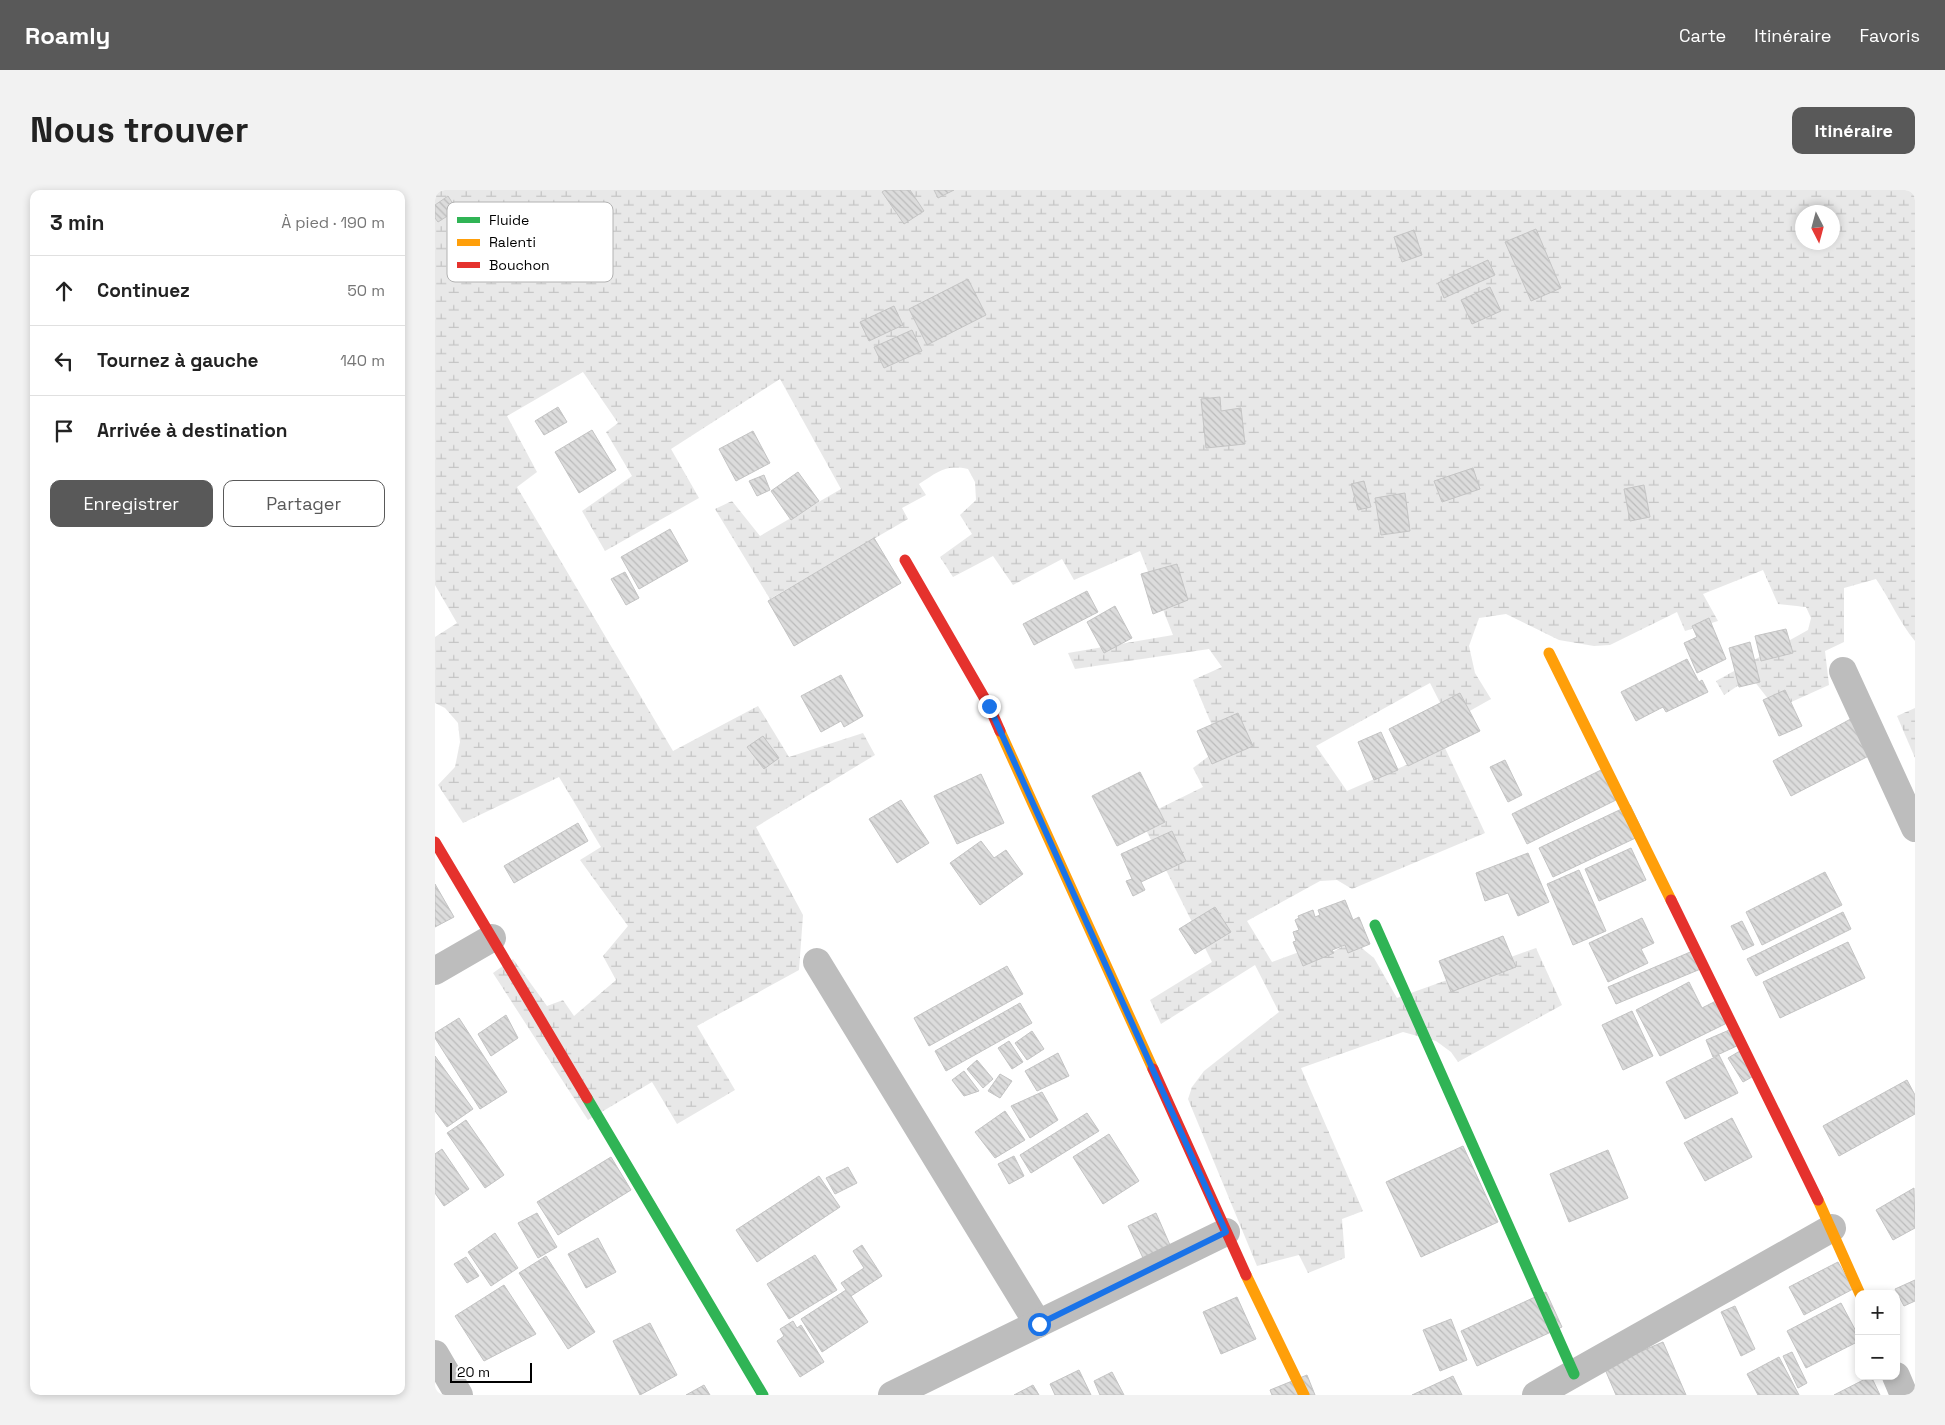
<!DOCTYPE html>
<html lang="fr">
<meta charset="utf-8">
<style>
body{margin:0;font-family:"Space Grotesk",sans-serif;background:#f2f2f2;color:#222}
.controls{position:absolute;right:15px;bottom:15px;display:grid;overflow:hidden;border-radius:10px;box-shadow:0 2px 8px #0003}
.controls button{width:45px;height:45px;display:grid;place-items:center;padding:0;border:0;border-bottom:1px solid #e0e0e0;background:#fff;color:#222;font:25px sans-serif}
.compass{position:absolute;left:1360px;top:15px;width:45px;height:45px;border-radius:50%;background:#fff;box-shadow:0 2px 8px #0003;rotate:174deg}
.scale{position:absolute;left:15px;bottom:12px;width:82px;box-sizing:border-box;padding-left:5px;border:2px solid #000;border-top:0;font-size:14px;line-height:18px;white-space:nowrap;color:#000;-webkit-text-stroke:4px #fff;paint-order:stroke}
.stop{position:absolute;width:15px;height:15px;margin:-11px;border:4px solid #1a73e8;border-radius:50%;background:#fff}
.stop.end{background:#1a73e8;border-color:#fff;box-shadow:0 1px 5px #0008}
.list{margin:0;padding:0;list-style:none}
h2{display:flex;justify-content:space-between;align-items:center;height:65px;margin:0;padding:0 20px;font-size:21px}
h2 small{font-size:16px;font-weight:400;color:#767676}
.list li{display:grid;grid-template-columns:32px 1fr auto;gap:15px;align-items:center;box-sizing:border-box;height:70px;padding:0 20px;border-top:1px solid #e0e0e0}
.list b{display:block;font-size:19px;white-space:nowrap}
.list em{font-size:16px;font-style:normal;color:#767676}
.actions{display:flex;gap:10px;padding:15px 20px}
.actions a{flex:1;padding:11px 0;border:1px solid #595959;border-radius:10px;text-align:center;font-size:18px;color:#595959}
.actions .main{background:#595959;color:#fff}
.icon{flex:none;width:28px;height:28px;fill:none;stroke:currentColor;stroke-width:2;stroke-linecap:round;stroke-linejoin:round}
.map{position:relative;flex:none;width:1480px;height:1205px;overflow:hidden;border-radius:10px}
header{display:flex;align-items:center;gap:30px;box-sizing:border-box;height:70px;padding:0 25px;background:#595959;color:#fff}
header strong{font-size:24px}
nav{display:flex;gap:28px;margin-inline-start:auto;font-size:18px}
.intro{display:flex;align-items:center;justify-content:space-between;box-sizing:border-box;height:120px;padding:0 30px}
h1{margin:0;font-size:35px}
.button{padding:12px 22px;border-radius:10px;background:#595959;color:#fff;font-size:18px;font-weight:700}
main{display:flex;gap:30px;padding:0 30px}
aside{flex:1;background:#fff;border-radius:10px;box-shadow:0 2px 8px #0003}
.map>svg:first-child{display:block}
</style>
<header>
<strong>Roamly</strong>
<nav><a>Carte</a><a>Itinéraire</a><a>Favoris</a></nav>
</header>
<div class="intro"><h1>Nous trouver</h1><a class="button">Itinéraire</a></div>
<main>
<aside>
<h2>3 min<small>À pied · 190 m</small></h2>
<ul class="list">
<li><svg class="icon" aria-label="ahead" viewBox="0 0 24 24"><path d="M12 20V5M6 11l6-6 6 6"/></svg><div><b>Continuez</b></div><em>50 m</em></li>
<li><svg class="icon" aria-label="left" viewBox="0 0 24 24"><path d="M17 20v-9H6M10 6l-5 5 5 5"/></svg><div><b>Tournez à gauche</b></div><em>140 m</em></li>
<li><svg class="icon" aria-label="arrive" viewBox="0 0 24 24"><path d="M6 21V4h12l-3 4 3 4H6"/></svg><div><b>Arrivée à destination</b></div></li>
</ul>
<div class="actions"><a class="main">Enregistrer</a><a>Partager</a></div>
</aside>
<div class="map">
<svg width="1480" height="1205" viewBox="0 0 1480 1205">
<defs>
<pattern id="wetland-marsh" width="20" height="14" patternUnits="userSpaceOnUse" patternTransform="scale(1.25)"><rect width="20" height="14" fill="#e8e8e8"/><path d="M1 5h8M5 5V1M11 12h8M15 12V8" fill="none" stroke="#c5c5c5"/></pattern>
<pattern id="building-back-hatch" width="6" height="6" patternUnits="userSpaceOnUse" patternTransform="scale(1.25)"><rect width="6" height="6" fill="#dcdcdc"/><path d="M-1 5l2 2M0 0l6 6M5-1l2 2" fill="none" stroke="#bbb"/></pattern>
</defs>
<rect width="100%" height="100%" fill="#fff"/>
<g fill="url(#wetland-marsh)" fill-rule="evenodd">
<path d="M0 0H1480V451C1464 432 1455 409 1441 389L1409 398V452L1390 461 1394 495 1341 519 1316 487 1289 505 1281 491 1373 440 1376 428 1371 417 1343 414 1328 380 1268 404 1283 431 1250 441 1242 422 1175 455 1159 456 1124 450 1071 424 1044 428 1034 456 1040 483 1056 509 1015 532 995 493 881 556 912 601 1010 558 1050 643 917 699 902 690 885 691 812 731 837 772 875 758 884 769 918 751 939 768 962 808 1101 758 1127 815 1023 872 1016 862 1001 851 968 842 866 878 928 1021 907 1029 910 1068 873 1083 864 1065 822 1076 753 909 757 897 769 881 844 822 820 775 726 834 715 810 777 772 705 628 768 597 758 578 786 557 758 490 787 477 774 459 640 479 633 463 738 445 705 361 639 390 627 369 578 395 558 366 518 387 505 367 537 344 525 325 541 310 540 292 533 279C510 274 503 282 484 294L491 305 467 318 473 329 335 409 280 319 297 311 325 346 406 299 345 189 236 259 264 308 170 361 147 321 197 286 171 242 183 233 148 182 72 226 102 282 82 297 238 561 323 516 354 567 428 543 440 565 321 637 368 725 364 780 262 836 300 900 242 934 217 892 153 930 58 783 78 769 112 816 128 810 139 826 181 790 168 766 193 736 145 670 166 657 124 587 28 633 3 595 20 577 25 552 23 533 10 518 0 513V447L22 433 0 395ZM1368 22H1398V52H1368Z"/>
<path d="M1480 518V568L1462 526Z"/>
</g>
<g fill="url(#building-back-hatch)" stroke="#c4c4c4">
<path d="M450 0H475L489 21 469 34 447 2Z"/>
<path d="M499 0H519L503 8Z"/>
<path d="M13 6 22 20 3 32 0 28V15Z"/>
<path d="M1101 39 1126 98 1096 111 1070 52Z"/>
<path d="M979 40 987 65 967 72 959 47Z"/>
<path d="M1053 70 1060 85 1009 108 1003 93Z"/>
<path d="M533 89 551 125 492 155 474 119Z"/>
<path d="M1055 97 1066 121 1037 134 1026 110Z"/>
<path d="M459 116 468 135 434 151 425 132Z"/>
<path d="M477 140 487 161 449 178 439 157Z"/>
<path d="M785 207 786 221 806 218 810 254 771 258 766 209Z"/>
<path d="M123 217 132 232 109 245 100 231Z"/>
<path d="M157 240 181 280 144 303 120 262Z"/>
<path d="M318 241 335 273 301 291 284 259Z"/>
<path d="M1038 278 1045 299 1007 312 999 291Z"/>
<path d="M363 282 384 311 356 330 336 301Z"/>
<path d="M329 285 335 300 322 306 314 291Z"/>
<path d="M929 291 936 317 923 320 916 294Z"/>
<path d="M1209 295 1215 327 1195 331 1189 299Z"/>
<path d="M970 303 975 341 946 345 940 308Z"/>
<path d="M235 339 253 371 204 399 186 367Z"/>
<path d="M439 348 466 393 359 456 333 411Z"/>
<path d="M742 374 753 410 718 424 706 384Z"/>
<path d="M190 382 204 408 191 415 176 389Z"/>
<path d="M652 401 663 422 599 455 588 434Z"/>
<path d="M680 416 697 448 669 463 652 432Z"/>
<path d="M1274 428 1291 469 1262 483 1249 453 1262 447 1257 436Z"/>
<path d="M1351 439 1358 463 1326 471 1320 446Z"/>
<path d="M1315 452 1325 492 1304 497 1294 458Z"/>
<path d="M1252 469 1264 492 1267 490 1273 502 1231 522 1228 517 1201 531 1186 502Z"/>
<path d="M406 485 428 526 409 537 406 531 386 542 366 506Z"/>
<path d="M1350 500 1367 536 1344 546 1328 510Z"/>
<path d="M1025 503 1045 541 973 576 954 539Z"/>
<path d="M1436 518 1455 555 1356 606 1338 571Z"/>
<path d="M803 523 818 556 777 574 762 541Z"/>
<path d="M946 542 963 580 939 590 923 552Z"/>
<path d="M328 546 344 568 329 579 312 557Z"/>
<path d="M1070 570 1087 605 1073 612 1055 577Z"/>
<path d="M1166 580 1181 610 1092 654 1077 624Z"/>
<path d="M705 582 730 632 682 656 657 606Z"/>
<path d="M546 584 569 633 522 654 499 606Z"/>
<path d="M466 610 494 653 462 673 434 629Z"/>
<path d="M1195 615 1209 644 1118 687 1104 658Z"/>
<path d="M143 633 153 651 79 693 69 676Z"/>
<path d="M737 641 751 671 706 692 710 700 698 706 691 691 697 689 686 664Z"/>
<path d="M546 651 559 668 571 660 588 684 545 715 515 673Z"/>
<path d="M1196 658 1211 690 1164 711 1150 679Z"/>
<path d="M1093 663 1114 712 1083 726 1073 703 1050 711 1041 683Z"/>
<path d="M1144 680 1171 741 1138 755 1112 694Z"/>
<path d="M1390 682 1407 715 1327 755 1311 722Z"/>
<path d="M0 694 19 727 0 737Z"/>
<path d="M910 710 918 730 924 727 935 754 913 763 910 755 897 760 899 763 868 776 858 752 861 751 858 742 864 740 860 730 864 728 863 726 878 720 880 727 885 725 883 720Z"/>
<path d="M780 717 796 742 760 764 744 739Z"/>
<path d="M1408 722 1416 739 1321 786 1312 769Z"/>
<path d="M1207 728 1219 753 1206 759 1213 773 1173 792 1154 753Z"/>
<path d="M1307 731 1319 755 1308 760 1296 736Z"/>
<path d="M1068 746 1081 777 1016 802 1004 771Z"/>
<path d="M1413 752 1430 788 1345 828 1328 792Z"/>
<path d="M1260 760 1268 778 1181 814 1173 797Z"/>
<path d="M572 776 588 804 494 856 479 828Z"/>
<path d="M1254 792 1267 818 1283 810 1294 832 1225 866 1201 820Z"/>
<path d="M585 813 597 833 511 881 500 861Z"/>
<path d="M1197 821 1218 866 1188 880 1167 835Z"/>
<path d="M71 825 83 848 56 866 43 844Z"/>
<path d="M24 828 72 902 45 919 0 848V843Z"/>
<path d="M1299 838 1306 854 1278 867 1271 850Z"/>
<path d="M597 841 609 859 592 870 580 853Z"/>
<path d="M574 851 588 872 577 879 563 858Z"/>
<path d="M1310 858 1324 883 1308 892 1293 868Z"/>
<path d="M623 863 634 886 602 901 590 881Z"/>
<path d="M1284 865 1303 903 1250 929 1231 892Z"/>
<path d="M0 866 38 919 12 937 0 921Z"/>
<path d="M542 870 558 889 548 898 532 879Z"/>
<path d="M529 881 544 901 529 906 517 890Z"/>
<path d="M565 884 577 891 565 908 553 901Z"/>
<path d="M1472 890 1480 905V924L1404 966 1388 936Z"/>
<path d="M607 902 623 930 595 948 576 916Z"/>
<path d="M570 921 590 950 560 968 540 942Z"/>
<path d="M652 923 664 941 596 983 585 965Z"/>
<path d="M1297 928 1317 967 1270 991 1249 953Z"/>
<path d="M31 930 69 985 50 998 12 943Z"/>
<path d="M674 944 704 991 668 1014 638 967Z"/>
<path d="M1028 956 1063 1032 986 1067 951 992Z"/>
<path d="M7 959 34 999 9 1016 0 1003V964Z"/>
<path d="M1173 960 1193 1008 1134 1032 1115 984Z"/>
<path d="M579 966 589 986 574 994 563 974Z"/>
<path d="M176 967 196 1000 123 1045 102 1012Z"/>
<path d="M413 977 422 993 400 1004 391 988Z"/>
<path d="M384 986 405 1017 322 1072 301 1040Z"/>
<path d="M1479 998 1480 1038 1458 1050 1441 1020Z"/>
<path d="M102 1023 122 1057 103 1068 83 1033Z"/>
<path d="M721 1023 735 1055 708 1068 693 1036Z"/>
<path d="M60 1043 83 1078 56 1096 33 1062Z"/>
<path d="M163 1048 181 1082 151 1098 133 1064Z"/>
<path d="M427 1055 447 1086 416 1106 433 1132 387 1162 366 1129 411 1100 406 1093 429 1078 418 1061Z"/>
<path d="M380 1065 402 1100 354 1129 332 1094Z"/>
<path d="M111 1066 160 1142 133 1159 84 1083Z"/>
<path d="M31 1067 44 1086 32 1093 19 1074Z"/>
<path d="M1403 1072 1418 1099 1369 1125 1354 1097Z"/>
<path d="M1480 1090V1111L1469 1116 1460 1099Z"/>
<path d="M69 1095 101 1144 49 1171 20 1126Z"/>
<path d="M1111 1102 1127 1137 1042 1176 1026 1141Z"/>
<path d="M802 1107 821 1149 786 1164 768 1122Z"/>
<path d="M1406 1113 1424 1147V1151L1371 1178 1352 1141Z"/>
<path d="M1300 1116 1320 1159 1306 1166 1286 1122Z"/>
<path d="M1016 1129 1032 1170 1005 1181 988 1140Z"/>
<path d="M358 1131 362 1138 366 1135 389 1172 365 1187 342 1151 349 1146 345 1139Z"/>
<path d="M215 1133 242 1185 205 1205 178 1151Z"/>
<path d="M1228 1152 1251 1205H1181L1169 1177Z"/>
<path d="M1357 1162 1372 1193 1363 1198 1348 1166Z"/>
<path d="M1344 1167 1364 1205H1323L1312 1184Z"/>
<path d="M644 1180 656 1205H620L615 1194Z"/>
<path d="M677 1182 689 1205H665L659 1191Z"/>
<path d="M872 1185 880 1205H837L835 1200Z"/>
<path d="M1018 1186 1027 1205H977Z"/>
<path d="M1436 1186 1445 1205H1399Z"/>
<path d="M269 1195 275 1205H251Z"/>
<path d="M598 1195 604 1205H579Z"/>
</g>
<g fill="none" stroke-linecap="round" stroke-linejoin="round">
<g stroke="#bdbdbd" stroke-width="28">
<path d="M1408 481 1480 638"/>
<path d="M382 772 603 1134"/>
<path d="M0 781 57 748"/>
<path d="M0 1164 24 1205"/>
<path d="M1461 1186 1469 1205"/>
<path d="M457 1205 791 1042"/>
<path d="M1101 1205 1397 1038"/>
</g>
<g stroke="#30b455" stroke-width="11">
<path d="M940 735 1139 1184"/>
<path d="M152 908 328 1205"/>
</g>
<g stroke="#ff9f0a" stroke-width="11">
<path d="M1114 463 1236 710"/>
<path d="M565 541 718 879"/>
<path d="M1383 1010 1425 1104"/>
<path d="M811 1085 869 1205"/>
</g>
<g stroke="#e5322d" stroke-width="11">
<path d="M470 370 554 516 565 541"/>
<path d="M0 652 152 908"/>
<path d="M1236 710 1383 1010"/>
<path d="M718 879 811 1085"/>
</g>
</g>
<g fill="none" stroke-linecap="round" stroke-linejoin="round">
<path stroke="#1a73e8" stroke-width="6" d="M554 516 791 1042 604 1134"/>
</g>
<rect x="12" y="12" width="166" height="80" rx="8" fill="#fff" stroke="#b2b2b2" stroke-width="1"/>
<rect x="22" y="27" width="23" height="6" fill="#30b455"/>
<rect x="22" y="49" width="23" height="7" fill="#ff9f0a"/>
<rect x="22" y="72" width="23" height="6" fill="#e5322d"/>
<g font-size="14" fill="#000">
<text x="54" y="35">Fluide</text>
<text x="54" y="57">Ralenti</text>
<text x="54" y="80">Bouchon</text>
</g>
</svg>
<div class="controls">
<button>+</button>
<button>−</button>
</div>
<svg class="compass" viewBox="-18 -18 36 36"><path d="M0-13l5 13h-10z" fill="#e53935"/><path d="M0 13l5-13h-10z" fill="#767676"/></svg>
<div class="scale">20 m</div>
<div class="stop" style="left:604px;top:1134px"></div>
<div class="stop end" style="left:554px;top:516px"></div>
</div>
</main>
